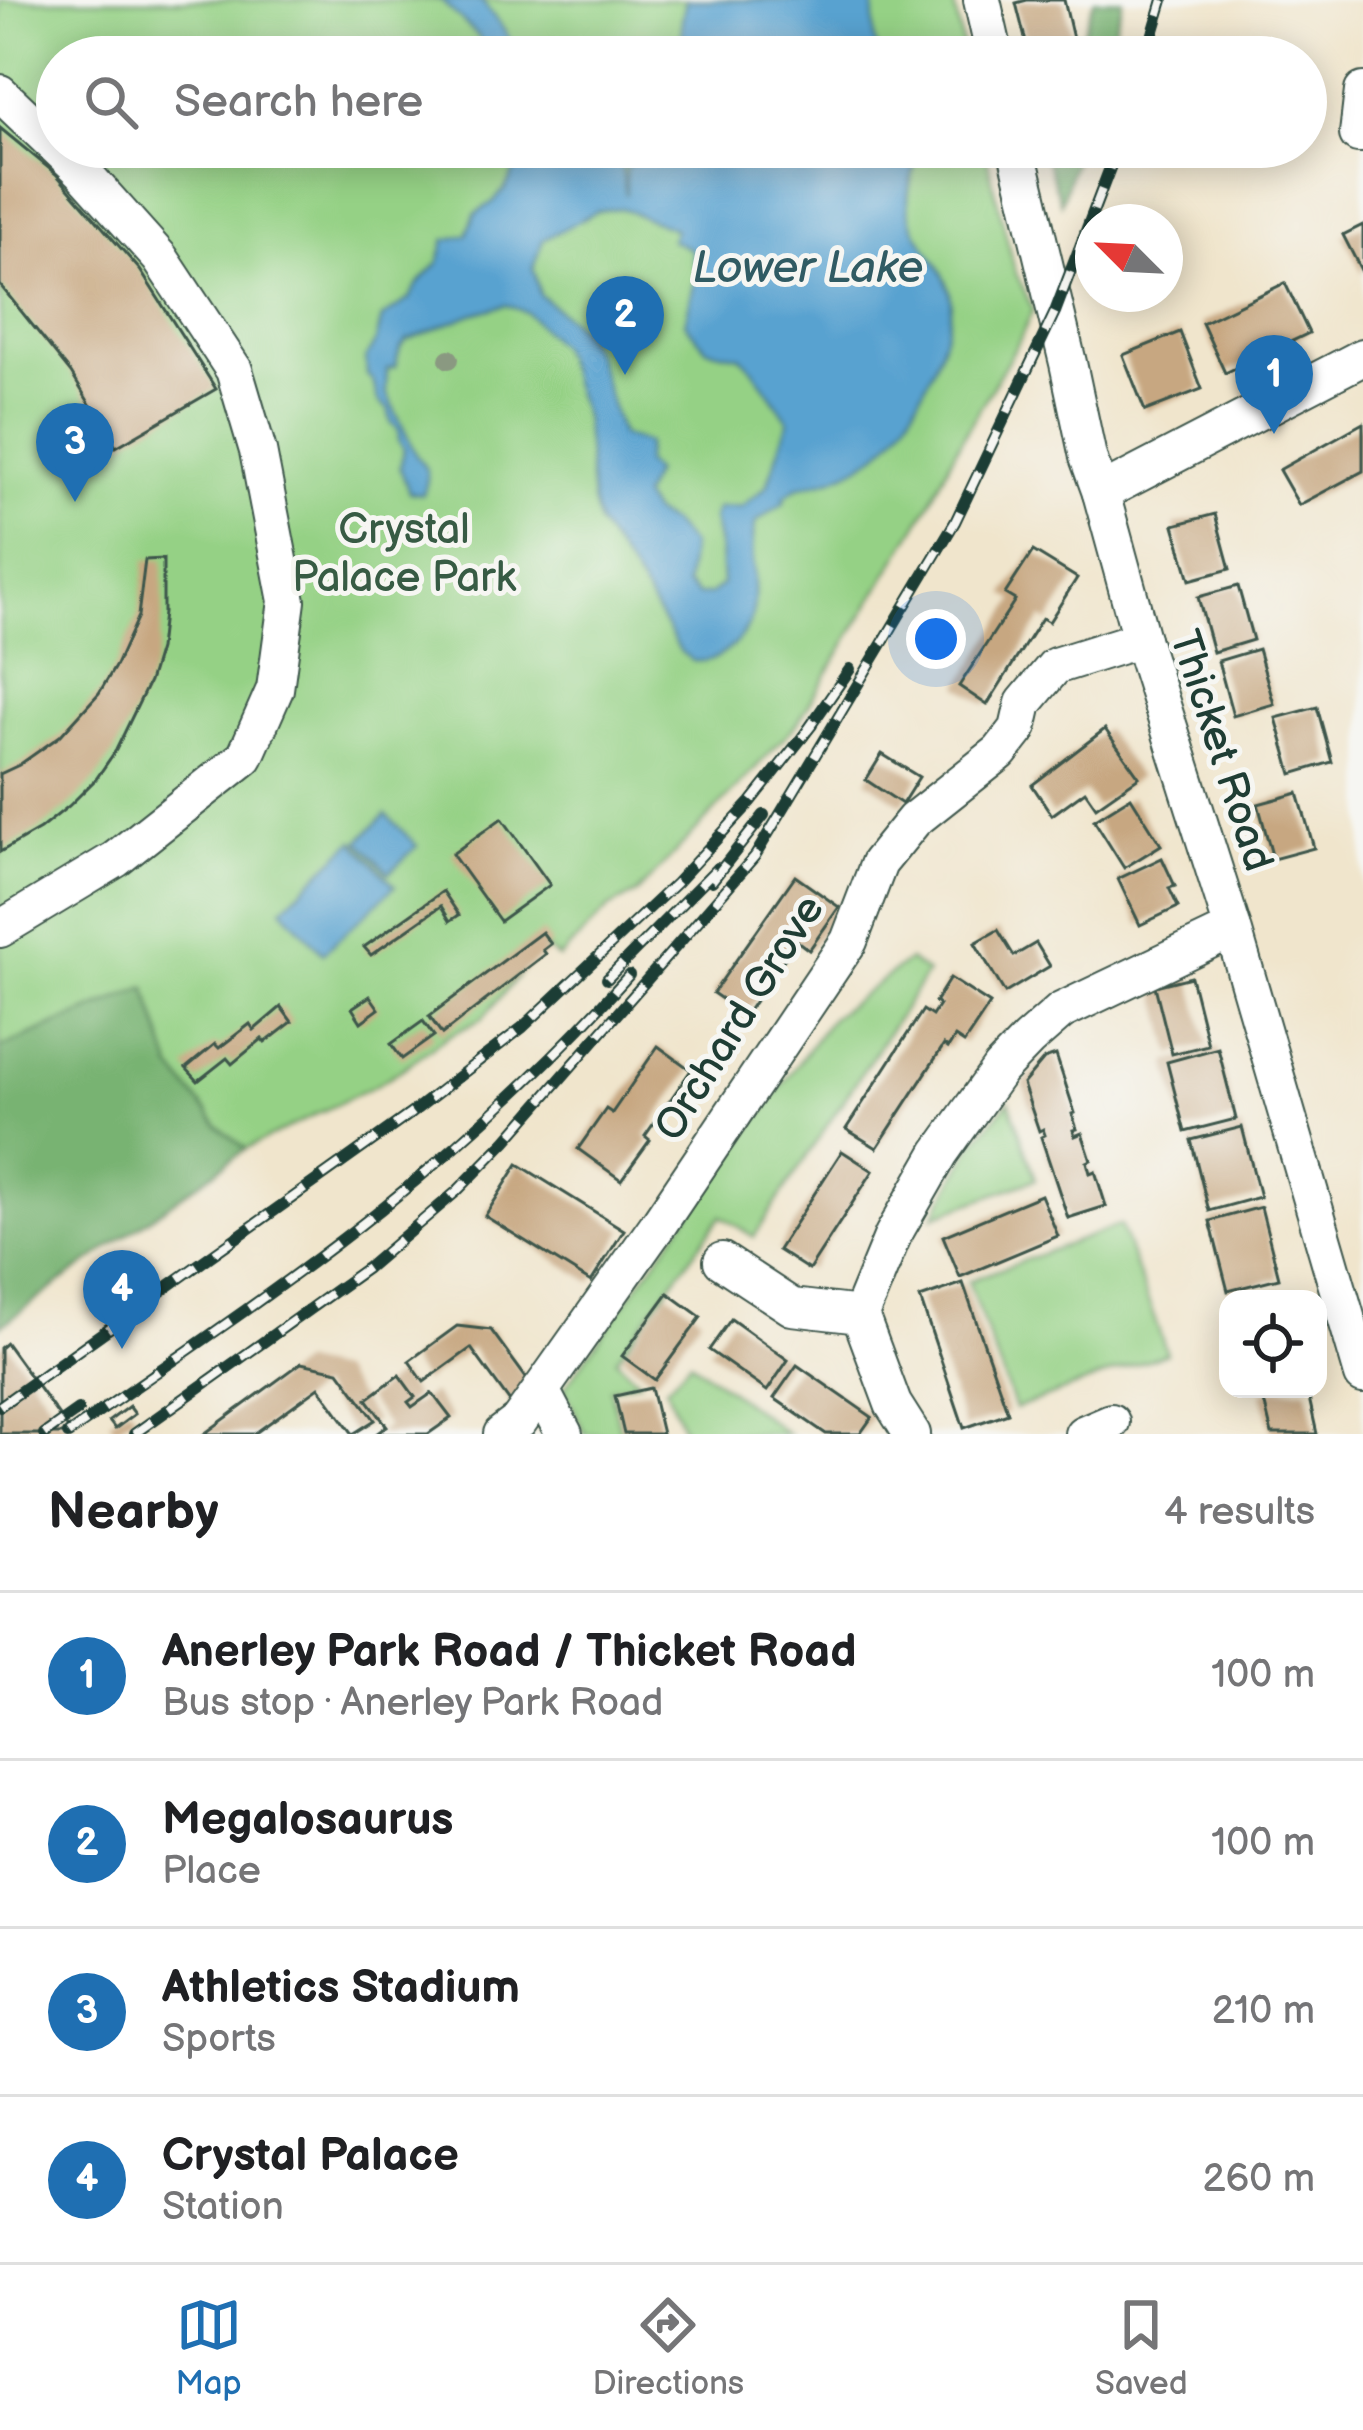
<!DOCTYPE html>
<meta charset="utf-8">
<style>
body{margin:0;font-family:"Balsamiq Sans",sans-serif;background:#f6f6f6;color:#202124}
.controls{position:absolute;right:36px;bottom:36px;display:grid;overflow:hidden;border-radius:24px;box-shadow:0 6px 30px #0003}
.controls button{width:108px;height:108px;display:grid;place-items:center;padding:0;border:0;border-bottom:3px solid #e0e0e0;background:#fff;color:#202124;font:60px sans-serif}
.compass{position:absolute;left:1075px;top:204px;width:108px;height:108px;border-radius:50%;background:#fff;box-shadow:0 6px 30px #0003;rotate:294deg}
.you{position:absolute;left:936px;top:639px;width:42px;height:42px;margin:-30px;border:9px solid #fff;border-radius:50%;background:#1a73e8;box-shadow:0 0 0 18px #1a73e833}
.badge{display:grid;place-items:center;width:78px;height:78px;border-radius:50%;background:#1f6fb2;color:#fff;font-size:39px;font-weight:700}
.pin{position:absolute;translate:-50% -99px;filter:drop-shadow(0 3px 6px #0008)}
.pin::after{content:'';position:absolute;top:63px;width:42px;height:36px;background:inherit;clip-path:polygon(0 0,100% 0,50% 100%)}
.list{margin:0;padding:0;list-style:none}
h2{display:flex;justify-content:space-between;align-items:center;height:156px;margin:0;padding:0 48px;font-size:51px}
h2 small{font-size:39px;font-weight:400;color:#757577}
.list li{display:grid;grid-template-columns:78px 1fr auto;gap:36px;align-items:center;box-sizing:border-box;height:168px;padding:0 48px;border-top:3px solid #e0e0e0}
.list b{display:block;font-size:45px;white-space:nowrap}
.list p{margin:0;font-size:39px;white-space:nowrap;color:#757577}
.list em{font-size:39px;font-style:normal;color:#757577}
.icon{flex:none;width:66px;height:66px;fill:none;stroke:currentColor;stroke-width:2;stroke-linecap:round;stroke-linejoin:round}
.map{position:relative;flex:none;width:1363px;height:1434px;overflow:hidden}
.search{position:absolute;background:#fff;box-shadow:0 6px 30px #0003;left:36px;right:36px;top:36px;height:132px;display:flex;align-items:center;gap:30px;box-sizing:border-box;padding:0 42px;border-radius:66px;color:#757577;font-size:45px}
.sheet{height:828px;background:#fff}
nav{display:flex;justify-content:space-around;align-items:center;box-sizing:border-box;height:168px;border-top:3px solid #e0e0e0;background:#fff;font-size:33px;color:#757577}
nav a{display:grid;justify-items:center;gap:6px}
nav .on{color:#1f6fb2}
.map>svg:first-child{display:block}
</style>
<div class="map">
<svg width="1363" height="1434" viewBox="0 0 1363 1434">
<rect width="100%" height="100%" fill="#f6f6f2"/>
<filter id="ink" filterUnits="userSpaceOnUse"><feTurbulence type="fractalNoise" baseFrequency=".00833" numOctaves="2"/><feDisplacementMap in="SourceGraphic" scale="24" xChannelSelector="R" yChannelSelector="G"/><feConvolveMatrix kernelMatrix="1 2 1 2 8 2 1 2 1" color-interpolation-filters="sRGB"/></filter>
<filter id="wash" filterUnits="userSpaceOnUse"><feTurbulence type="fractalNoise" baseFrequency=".004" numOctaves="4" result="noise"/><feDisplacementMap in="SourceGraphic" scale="48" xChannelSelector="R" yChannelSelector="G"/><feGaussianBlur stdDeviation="2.7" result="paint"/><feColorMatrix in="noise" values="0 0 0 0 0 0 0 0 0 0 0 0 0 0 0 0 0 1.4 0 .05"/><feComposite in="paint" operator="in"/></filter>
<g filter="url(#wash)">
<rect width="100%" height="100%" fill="#f0e5cc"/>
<g fill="#95d185" stroke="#5a875c" stroke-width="3">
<path d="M0 0H953L965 57H57V147H984L1015 271 1033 310 1019 341 956 449 928 507 797 724 636 894 609 908 559 958 542 947 482 1019 446 1037 401 1070 376 1085 246 1149 219 1127 172 1068 146 987 0 1048Z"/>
<path d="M909 960 927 973 754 1237 721 1216 616 1359 639 1381 610 1388 621 1434H585L564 1388 830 1019Z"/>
<path d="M1009 1101 1036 1179 934 1216 972 1146Z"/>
<path d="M1120 1225 1167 1353 1015 1409 968 1281Z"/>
<path d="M690 1361 788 1434H685L666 1388Z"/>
</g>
<g fill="#78b372" stroke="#4c7853" stroke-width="3">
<path d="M1094 0H1123L1106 57H1075Z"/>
<path d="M1042 147H1078L1061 203Z"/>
<path d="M146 987 172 1068 219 1127 246 1149 0 1326V1048Z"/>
</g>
<g fill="#59a2d0" stroke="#3c7082" stroke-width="3" fill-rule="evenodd">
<path d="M440 0H481L507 34 517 57H488L479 37Z"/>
<path d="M686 0H874V41L882 57H683L682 20Z"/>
<path d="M519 147H558L568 156 621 165 626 195V167L639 161 648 147H919C916 165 908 183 908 201 907 236 943 260 950 293 957 329 914 418 888 444 870 462 841 478 815 483 802 486 794 487 784 498L786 501 756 522C743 568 774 612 729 649 717 659 708 662 693 661L681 652 640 584 598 524 592 501 584 417 560 348 526 312 506 305 472 314 407 340 400 348 395 367 387 369 386 392 417 457C430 470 429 478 423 494L409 492 400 468 404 449 399 441 398 429 391 422 388 409 378 401 373 381 367 375 366 358 376 341 382 318 409 299 418 284 439 262 445 240 467 235 475 214 493 202 505 189 515 170ZM620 208 675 229 671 240 691 249 696 275 685 323 707 349 740 356 753 369 789 421 767 486 742 507 717 508 713 518 720 550 722 585 711 594 698 595 686 585 691 545 671 523 653 513 642 497 654 472 644 463 647 443 621 435 596 356 583 331 540 295 533 268 543 240 597 211Z"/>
<path d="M386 814 417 846 389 873 359 841Z"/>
<path d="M354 841 395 886 323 953 282 908Z"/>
</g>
<g id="blocks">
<g fill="#c7a781">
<path d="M1027 0H1064L1074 43 1029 54 1016 3Z"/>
<path d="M0 128 56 174 140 270 216 389 116 447 71 373 0 285Z"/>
<path d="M1363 225V274L1343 235Z"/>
<path d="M1285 283 1309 333 1225 373 1202 323Z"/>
<path d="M1180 332 1202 389 1145 411 1123 355Z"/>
<path d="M1363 423V471L1299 505 1279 470Z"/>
<path d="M1215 514 1230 569 1190 580 1174 525Z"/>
<path d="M1033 551 1077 578 1049 622 1042 618 987 705 959 686 1015 600 1005 594Z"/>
<path d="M163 559V613L159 649 149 682 116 750 96 779 69 806 40 829 0 852V774L19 765 60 736 99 693 116 665 138 616 145 560Z"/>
<path d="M1238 586 1253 640 1213 652 1198 597Z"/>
<path d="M1258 649 1274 704 1233 716 1218 661Z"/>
<path d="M1317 707 1332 762 1292 774 1276 718Z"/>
<path d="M1105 729 1139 777 1096 807 1085 791 1052 815 1032 785Z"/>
<path d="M882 754 919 777 902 804 866 780Z"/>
<path d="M1298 793 1314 848 1273 859 1258 804Z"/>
<path d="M1131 797 1161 845 1124 868 1094 820Z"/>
<path d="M502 818 550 885 500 921 452 854Z"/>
<path d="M1162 858 1175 886 1169 888 1178 907 1140 925 1118 879Z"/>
<path d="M795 876 839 907 809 950 797 941 745 1015 713 993Z"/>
<path d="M443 891 459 915 450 921 441 906 371 955 364 947Z"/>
<path d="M998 930 1014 956 1036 943 1050 966 1005 993 975 943Z"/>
<path d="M542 932 551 944 543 950 546 954 442 1034 429 1016Z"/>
<path d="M1191 977 1208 1045 1172 1054 1155 986Z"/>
<path d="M950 978 990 1004 964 1043 955 1037 948 1048 944 1045 877 1148 846 1129 923 1010 932 1016 939 1005 935 1002Z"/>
<path d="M370 996 379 1009 361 1022 352 1008Z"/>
<path d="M281 1007 292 1022 265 1043 262 1039 232 1064 227 1058 198 1081 186 1068 215 1044 219 1048 250 1024 254 1030Z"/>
<path d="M423 1021 434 1036 402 1059 391 1044Z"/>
<path d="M658 1046 691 1070 645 1136 650 1140 621 1180 578 1149 606 1109 612 1113Z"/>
<path d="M1218 1048 1236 1119 1185 1132 1167 1062Z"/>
<path d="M1056 1055 1075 1113 1072 1114 1077 1129 1073 1130 1075 1136 1082 1133 1091 1160 1087 1162 1090 1173 1095 1171 1106 1206 1068 1218 1041 1137 1045 1135 1043 1129 1039 1131 1023 1084 1044 1059Z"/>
<path d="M1242 1127 1260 1197 1209 1211 1191 1140Z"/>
<path d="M842 1151 873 1171 809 1270 778 1250Z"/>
<path d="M518 1164 624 1230 591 1282 485 1216Z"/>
<path d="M1041 1195 1058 1236 960 1277 943 1236Z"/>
<path d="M1261 1207 1279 1278 1228 1291 1210 1221Z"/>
<path d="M963 1283 1008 1413 964 1428 920 1298Z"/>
<path d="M668 1293 701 1317 655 1380 622 1356Z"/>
<path d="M731 1319 788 1360 767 1391 709 1350Z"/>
<path d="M457 1326 491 1330 532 1386 510 1402 471 1348 424 1382 409 1361Z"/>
<path d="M6 1343 72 1434H0V1348Z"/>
<path d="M301 1363 339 1371 375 1420 353 1434 319 1387 254 1434H204Z"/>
<path d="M797 1365 872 1417 860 1434H826L774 1398Z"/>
<path d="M399 1375 415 1397 408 1402 412 1407 432 1393 451 1418 428 1434H376L387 1426 367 1399Z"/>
<path d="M651 1388 662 1434H624L615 1396Z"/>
<path d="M1276 1389H1307L1317 1434H1272L1262 1393Z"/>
<path d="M129 1406 135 1414 115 1429 109 1421Z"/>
</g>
</g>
</g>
<g filter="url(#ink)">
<use href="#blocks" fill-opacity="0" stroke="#3e564b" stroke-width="3"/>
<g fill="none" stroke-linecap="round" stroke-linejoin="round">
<defs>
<g id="minor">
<path d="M982 0 995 57"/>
<path d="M1363 91 1358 134H1363"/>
<path d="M0 93 82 171 160 258 234 370 258 451 287 601 275 689 245 757 116 859 0 929"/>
<path d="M1016 147 1068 363 1088 457 1101 493 1141 639 1233 929 1363 1375"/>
<path d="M1101 493 1363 357"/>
<path d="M722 1261 792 1307 860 1315"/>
<path d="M541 1390 564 1434"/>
<path d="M502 1434 519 1421 660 1222 849 941 879 863 914 820 1000 752 1018 729 1024 703 1055 666 1141 639"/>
<path d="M912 1434 893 1404 860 1315 893 1235 940 1153 1000 1069 1028 1040 1061 1011 1233 929"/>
<path d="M1083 1434 1111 1422"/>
</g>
</defs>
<use href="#minor" stroke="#3e564b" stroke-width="40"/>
<use href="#minor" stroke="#fff" stroke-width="36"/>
<defs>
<g id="rail">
<path d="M1146 57 1163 0"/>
<path d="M802 738 850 669"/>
<path d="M712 881 764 815"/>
<path d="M607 979 717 868"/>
<path d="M0 1406 410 1114 523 1027 676 883 751 802 812 725"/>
<path d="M44 1434 78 1410"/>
<path d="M68 1434C173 1360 281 1289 381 1209 469 1138 554 1059 629 975"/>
<path d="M134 1434 367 1268 457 1191 506 1141 755 856 955 522 1055 312 1118 147"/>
</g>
</defs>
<use href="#rail" stroke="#1f3d34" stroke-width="12"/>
<use href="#rail" stroke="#f6f6f2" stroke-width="8" stroke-dasharray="22" stroke-linecap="butt"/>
</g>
<circle fill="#8a9981" cx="449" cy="359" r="10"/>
</g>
<g text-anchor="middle" stroke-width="10" stroke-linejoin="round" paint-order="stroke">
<g font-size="42" fill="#375b44" stroke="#f6f6f2">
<text x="404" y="543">Crystal<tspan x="404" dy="48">Palace Park</tspan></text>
</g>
<g font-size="42" fill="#1f3d34" stroke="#f6f6f2">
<text transform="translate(1223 750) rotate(72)" y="15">Thicket Road</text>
<text transform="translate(738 1017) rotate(-58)" y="15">Orchard Grove</text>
</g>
<g font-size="45" font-style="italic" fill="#305b63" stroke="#f6f6f2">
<text x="808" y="282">Lower Lake</text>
</g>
</g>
</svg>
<div class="controls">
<button><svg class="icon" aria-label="locate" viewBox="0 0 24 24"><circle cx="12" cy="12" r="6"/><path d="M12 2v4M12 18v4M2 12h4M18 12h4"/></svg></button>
</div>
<svg class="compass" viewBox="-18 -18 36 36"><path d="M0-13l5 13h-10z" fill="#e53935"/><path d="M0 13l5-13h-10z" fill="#757577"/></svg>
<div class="you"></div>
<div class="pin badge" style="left:1274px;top:434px">1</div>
<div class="pin badge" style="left:625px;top:375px">2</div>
<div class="pin badge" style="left:75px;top:502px">3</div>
<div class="pin badge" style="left:122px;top:1349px">4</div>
<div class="search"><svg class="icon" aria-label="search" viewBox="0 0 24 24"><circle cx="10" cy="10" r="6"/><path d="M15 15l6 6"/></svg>Search here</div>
</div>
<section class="sheet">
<h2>Nearby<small>4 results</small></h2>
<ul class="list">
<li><span class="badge">1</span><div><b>Anerley Park Road / Thicket Road</b><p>Bus stop · Anerley Park Road</p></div><em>100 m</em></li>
<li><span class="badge">2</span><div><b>Megalosaurus</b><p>Place</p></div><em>100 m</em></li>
<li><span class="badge">3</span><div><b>Athletics Stadium</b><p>Sports</p></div><em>210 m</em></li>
<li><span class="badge">4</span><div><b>Crystal Palace</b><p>Station</p></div><em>260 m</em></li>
</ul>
</section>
<nav>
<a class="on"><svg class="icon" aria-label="map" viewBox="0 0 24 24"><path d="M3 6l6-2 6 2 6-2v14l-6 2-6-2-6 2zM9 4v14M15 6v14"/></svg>Map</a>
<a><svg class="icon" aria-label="directions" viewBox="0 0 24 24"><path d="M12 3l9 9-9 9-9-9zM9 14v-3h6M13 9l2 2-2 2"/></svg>Directions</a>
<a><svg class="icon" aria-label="saved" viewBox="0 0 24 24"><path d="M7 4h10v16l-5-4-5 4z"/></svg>Saved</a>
</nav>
